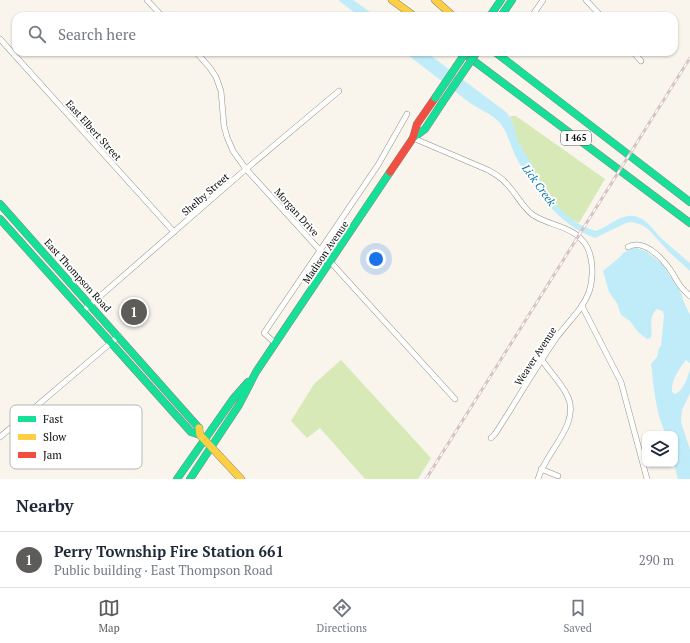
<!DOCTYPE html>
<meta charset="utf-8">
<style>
body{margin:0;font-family:"PT Serif",serif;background:#f2f2f3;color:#1f2937}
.controls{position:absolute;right:12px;bottom:12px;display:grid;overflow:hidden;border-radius:8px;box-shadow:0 1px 3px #0004}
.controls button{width:36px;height:36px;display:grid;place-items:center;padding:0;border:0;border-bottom:1px solid #e0e1e3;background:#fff;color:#1f2937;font:20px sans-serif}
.you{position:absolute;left:376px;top:259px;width:14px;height:14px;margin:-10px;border:3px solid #fff;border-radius:50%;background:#1a73e8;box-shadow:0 0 0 6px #1a73e833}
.badge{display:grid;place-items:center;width:26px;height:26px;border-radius:50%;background:#5e5c59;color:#fff;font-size:13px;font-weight:700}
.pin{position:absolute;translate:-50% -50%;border:2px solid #fff;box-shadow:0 1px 4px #0006}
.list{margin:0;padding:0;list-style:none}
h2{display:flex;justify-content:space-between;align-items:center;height:52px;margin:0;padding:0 16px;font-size:17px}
h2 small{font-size:13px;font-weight:400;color:#747a83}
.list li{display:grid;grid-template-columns:26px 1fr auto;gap:12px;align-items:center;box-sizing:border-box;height:56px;padding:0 16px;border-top:1px solid #e0e1e3}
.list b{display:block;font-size:15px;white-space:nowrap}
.list p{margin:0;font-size:13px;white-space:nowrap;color:#747a83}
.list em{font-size:13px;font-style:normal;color:#747a83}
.icon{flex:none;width:22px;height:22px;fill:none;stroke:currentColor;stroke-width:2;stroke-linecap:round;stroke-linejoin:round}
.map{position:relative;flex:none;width:690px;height:479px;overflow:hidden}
.search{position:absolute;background:#fff;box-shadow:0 1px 3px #0004;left:12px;right:12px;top:12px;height:44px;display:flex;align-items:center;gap:10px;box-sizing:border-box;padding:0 14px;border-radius:12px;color:#747a83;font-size:15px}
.sheet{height:108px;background:#fff}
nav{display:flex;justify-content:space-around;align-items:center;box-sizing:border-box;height:56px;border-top:1px solid #e0e1e3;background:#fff;font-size:11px;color:#747a83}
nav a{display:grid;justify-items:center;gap:2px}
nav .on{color:#5e5c59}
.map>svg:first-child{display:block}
</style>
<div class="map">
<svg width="690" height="479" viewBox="0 0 690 479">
<rect width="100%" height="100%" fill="#f9f5ed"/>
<g fill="#d7e9b7">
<path d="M510 116H516L605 179 579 223C559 214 546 194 536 175 534 172 533 168 531 164 526 155 520 147 516 137 514 130 513 123 510 116Z"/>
<path d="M341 360 431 458 418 479H365L320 428 307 438 291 421 314 384Z"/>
</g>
<g fill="#bfecf8">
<path d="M338 0H353L376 16H359Z"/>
<path d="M404 52H426L506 112C515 121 514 132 519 143 523 151 529 158 533 167 543 188 554 206 573 220 579 225 588 228 595 231 607 228 616 217 629 216 644 214 653 230 661 238 671 247 681 255 690 263V271L669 252 649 230 642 225 632 222 626 223 595 238C559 225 534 191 517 159 510 147 509 134 500 123 492 114 480 110 470 103 448 86 426 69 404 52Z"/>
<path d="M635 247 647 252 662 264 681 293 683 300 690 315V363L686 360C679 369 671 380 672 392L675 394C684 390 687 379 690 369V393L682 410 681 422 690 450V479H678L674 464 675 434H666C659 420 656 404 654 389 652 380 653 372 651 364L657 357 659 348 661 346 664 316 663 311 657 309C648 316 653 329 651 338L647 339 638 332 630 321 621 315 617 303 609 292 603 271 621 256 623 253Z"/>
</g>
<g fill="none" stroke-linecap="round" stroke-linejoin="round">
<defs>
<g id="street">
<path d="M147 0 162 16"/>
<path d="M586 0 601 16"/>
<path d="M532 16 543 0"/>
<path d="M0 39 174 232"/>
<path d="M196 52 210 68 216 77 221 91 224 126 227 137 233 151 246 169 455 399"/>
<path d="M633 52 641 61"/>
<path d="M413 138 488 170C495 174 501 177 506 183 516 193 522 207 533 215 548 225 570 226 582 240 594 252 594 277 589 292 583 309 568 322 557 337 535 368 516 402 495 434L491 438"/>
<path d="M628 247C644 238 663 259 671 271 674 275 676 280 679 284 682 289 686 292 690 296"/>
<path d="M582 306 621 382 647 479"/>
<path d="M83 311 246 169 339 91"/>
<path d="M275 343 264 333 378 165 407 114"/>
<path d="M0 437 119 336"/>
<path d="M541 469 558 476"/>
<path d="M538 479C545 452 582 424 567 395 561 383 550 372 542 360"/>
</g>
<g id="fast">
<path d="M490 16 501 0"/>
<path d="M501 16 512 0"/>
<path d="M462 52 690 223"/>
<path d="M495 52 690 202"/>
<path d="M413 138 425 129 442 103"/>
<path d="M0 204 199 428"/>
<path d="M0 219 191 432 200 435"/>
<path d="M177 479 233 399 248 382"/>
<path d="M190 479 239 405 256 372 390 172"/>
</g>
<g id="slow">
<path d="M392 0 414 16"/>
<path d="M435 0 453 16"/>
<path d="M199 428 200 435 241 479"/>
</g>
<path id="jam" d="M390 172 413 138 417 124 435 98"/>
</defs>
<use href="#street" stroke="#92908c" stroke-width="6"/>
<use href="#fast" stroke="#888683" stroke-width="8"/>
<use href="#slow" stroke="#888683" stroke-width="8"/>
<use href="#jam" stroke="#888683" stroke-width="8"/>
<use href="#street" stroke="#fefefc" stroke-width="5"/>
<use href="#fast" stroke="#16e098" stroke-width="7"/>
<use href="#slow" stroke="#ffcf43" stroke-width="7"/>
<use href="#jam" stroke="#f24e42" stroke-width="7"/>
<defs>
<path id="rail" d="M426 479 690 58"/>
</defs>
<use href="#rail" stroke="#d7c2c4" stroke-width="3"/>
<use href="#rail" stroke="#fff" stroke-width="1.5" stroke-dasharray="4.5" stroke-linecap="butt"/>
<defs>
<g id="fast-bridge">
<path d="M435 98 466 52"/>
<path d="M442 103 477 52"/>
</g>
</defs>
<use href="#fast-bridge" stroke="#888683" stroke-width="8" stroke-linecap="butt"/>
<use href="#fast-bridge" stroke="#16e098" stroke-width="7"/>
</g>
<g text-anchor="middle" stroke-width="4" stroke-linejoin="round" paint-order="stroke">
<rect fill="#fff" stroke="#545454" stroke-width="1" x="561" y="131" width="30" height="14" rx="3"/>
<g font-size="9" font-weight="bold" fill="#0a0a0a">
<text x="576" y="141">I 465</text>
</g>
<g font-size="10" fill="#0a0a0a" stroke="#fff">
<text transform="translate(94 130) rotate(48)" y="4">East Elbert Street</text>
<text transform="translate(205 194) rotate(-41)" y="4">Shelby Street</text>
<text transform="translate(297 212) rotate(48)" y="4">Morgan Drive</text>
<text transform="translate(325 252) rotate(-56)" y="4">Madison Avenue</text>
<text transform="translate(78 275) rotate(48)" y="4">East Thompson Road</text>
<text transform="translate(535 356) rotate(-57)" y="4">Weaver Avenue</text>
</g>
<g font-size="11" font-style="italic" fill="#0977a6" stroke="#fff">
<text transform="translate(539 185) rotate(54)" y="4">Lick Creek</text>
</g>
</g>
<rect x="10" y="405" width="132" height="64" rx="6" fill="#fff" stroke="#b6b6b6" stroke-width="1"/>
<rect x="18" y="416" width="18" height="6" fill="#16e098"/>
<rect x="18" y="434" width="18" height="6" fill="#ffcf43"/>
<rect x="18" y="452" width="18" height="6" fill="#f24e42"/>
<g font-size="11" fill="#0a0a0a">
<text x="43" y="423">Fast</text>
<text x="43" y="441">Slow</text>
<text x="43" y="459">Jam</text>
</g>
</svg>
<div class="controls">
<button><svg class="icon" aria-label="layers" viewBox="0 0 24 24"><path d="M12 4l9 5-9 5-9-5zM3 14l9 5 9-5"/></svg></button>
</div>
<div class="you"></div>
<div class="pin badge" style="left:134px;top:312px">1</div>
<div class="search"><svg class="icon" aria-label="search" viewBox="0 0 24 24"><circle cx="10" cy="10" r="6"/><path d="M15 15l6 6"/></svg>Search here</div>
</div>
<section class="sheet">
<h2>Nearby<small></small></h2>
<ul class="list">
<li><span class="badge">1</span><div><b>Perry Township Fire Station 661</b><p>Public building · East Thompson Road</p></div><em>290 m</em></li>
</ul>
</section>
<nav>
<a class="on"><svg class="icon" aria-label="map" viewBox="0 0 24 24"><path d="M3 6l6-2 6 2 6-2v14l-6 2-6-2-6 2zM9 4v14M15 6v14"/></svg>Map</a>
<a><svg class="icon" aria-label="directions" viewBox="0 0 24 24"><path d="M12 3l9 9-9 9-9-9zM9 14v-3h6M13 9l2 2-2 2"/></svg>Directions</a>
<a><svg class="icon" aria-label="saved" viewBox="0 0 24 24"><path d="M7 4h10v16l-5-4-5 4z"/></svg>Saved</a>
</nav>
